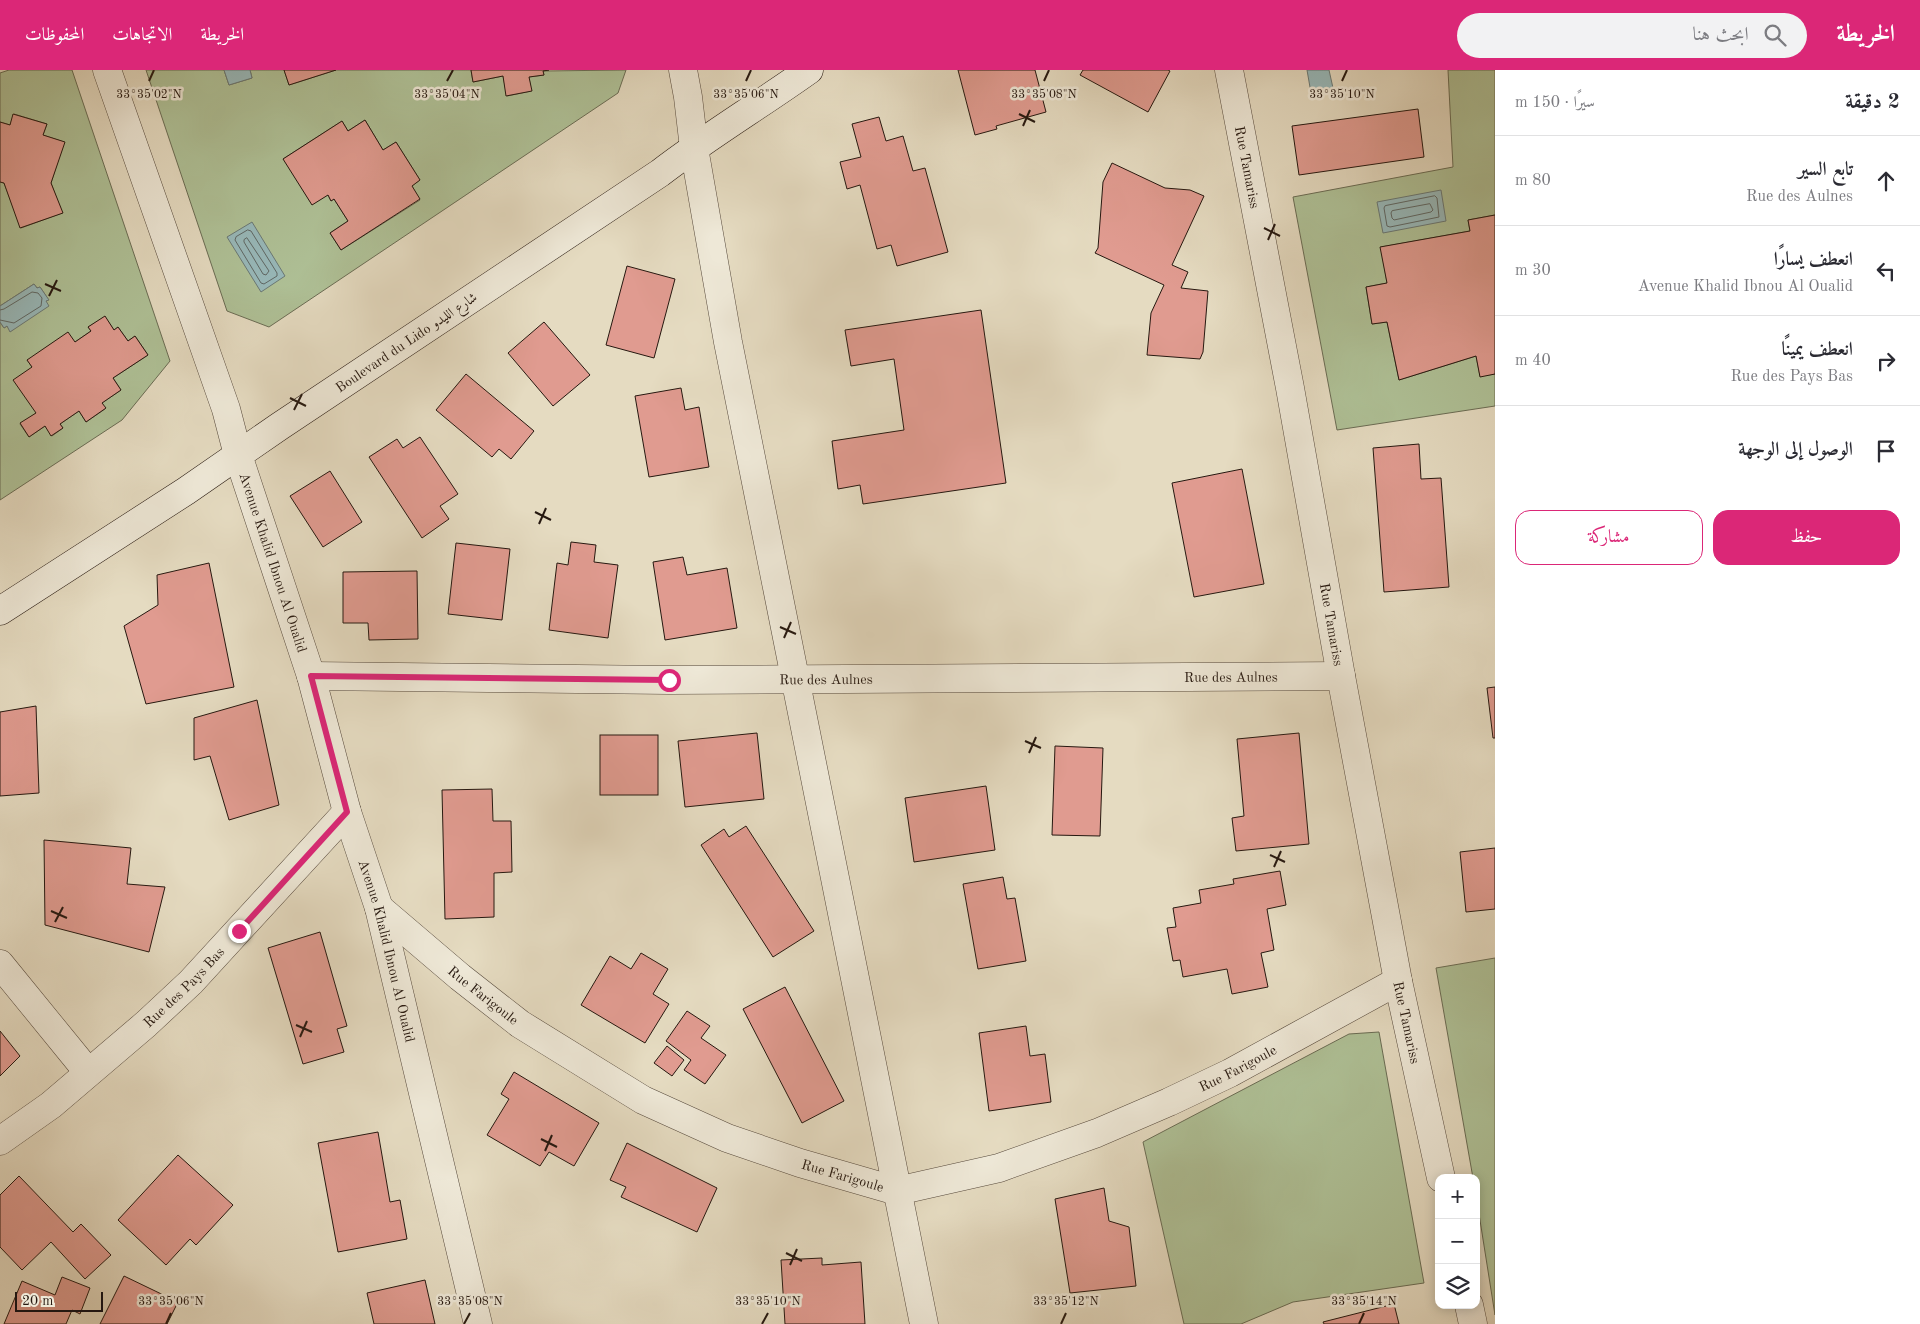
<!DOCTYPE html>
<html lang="ar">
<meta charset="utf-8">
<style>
body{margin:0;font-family:"Old Standard TT",Amiri,serif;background:#f2f2f3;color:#2b2b33;direction:rtl}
.controls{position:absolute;right:15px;bottom:15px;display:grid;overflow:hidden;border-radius:10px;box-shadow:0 2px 12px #0003}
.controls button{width:45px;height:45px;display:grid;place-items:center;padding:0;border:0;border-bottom:1px solid #e1e1e2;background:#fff;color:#2b2b33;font:25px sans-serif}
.scale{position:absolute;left:15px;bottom:12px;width:88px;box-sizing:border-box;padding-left:5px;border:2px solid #261810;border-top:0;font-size:14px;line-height:18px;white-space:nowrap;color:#261810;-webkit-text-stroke:4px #eee8d7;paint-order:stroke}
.stop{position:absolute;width:15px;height:15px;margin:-11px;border:4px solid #db2777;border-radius:50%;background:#fff}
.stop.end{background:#db2777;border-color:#fff;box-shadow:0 1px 5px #0008}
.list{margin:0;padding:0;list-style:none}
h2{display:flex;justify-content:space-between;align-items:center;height:65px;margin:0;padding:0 20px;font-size:21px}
h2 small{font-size:16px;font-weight:400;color:#7c7c81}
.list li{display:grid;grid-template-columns:32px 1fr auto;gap:15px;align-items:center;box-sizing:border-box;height:90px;padding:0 20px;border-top:1px solid #e1e1e2}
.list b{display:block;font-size:19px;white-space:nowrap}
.list p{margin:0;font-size:16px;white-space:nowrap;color:#7c7c81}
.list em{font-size:16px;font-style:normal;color:#7c7c81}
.actions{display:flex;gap:10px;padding:15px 20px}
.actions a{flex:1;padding:11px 0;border:1px solid #db2777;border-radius:15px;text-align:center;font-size:18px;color:#db2777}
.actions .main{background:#db2777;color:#fff}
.icon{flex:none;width:28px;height:28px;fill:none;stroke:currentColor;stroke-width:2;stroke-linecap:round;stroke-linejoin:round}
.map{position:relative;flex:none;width:1495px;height:1254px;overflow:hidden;direction:ltr}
header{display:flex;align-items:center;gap:30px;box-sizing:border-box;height:70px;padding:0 25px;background:#db2777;color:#fff}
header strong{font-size:24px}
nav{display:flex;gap:28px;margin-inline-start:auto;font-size:18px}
.search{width:350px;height:45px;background:#f2f2f3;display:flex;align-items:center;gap:12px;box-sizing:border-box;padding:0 18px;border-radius:28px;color:#7c7c81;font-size:19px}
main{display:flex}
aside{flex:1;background:#fff}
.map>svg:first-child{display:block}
</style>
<header>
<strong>الخريطة</strong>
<div class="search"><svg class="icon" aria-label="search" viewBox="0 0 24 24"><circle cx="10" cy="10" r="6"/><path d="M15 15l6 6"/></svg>ابحث هنا</div>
<nav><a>الخريطة</a><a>الاتجاهات</a><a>المحفوظات</a></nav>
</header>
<main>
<aside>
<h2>2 دقيقة<small>سيرًا · 150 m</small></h2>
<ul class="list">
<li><svg class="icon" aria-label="ahead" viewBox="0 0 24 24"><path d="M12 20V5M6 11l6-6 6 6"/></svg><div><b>تابع السير</b><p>Rue des Aulnes</p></div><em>80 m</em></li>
<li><svg class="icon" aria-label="left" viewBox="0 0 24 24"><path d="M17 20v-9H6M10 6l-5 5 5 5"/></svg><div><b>انعطف يسارًا</b><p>Avenue Khalid Ibnou Al Oualid</p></div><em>30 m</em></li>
<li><svg class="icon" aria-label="right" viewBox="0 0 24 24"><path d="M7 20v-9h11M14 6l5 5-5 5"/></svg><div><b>انعطف يمينًا</b><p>Rue des Pays Bas</p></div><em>40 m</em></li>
<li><svg class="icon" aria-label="arrive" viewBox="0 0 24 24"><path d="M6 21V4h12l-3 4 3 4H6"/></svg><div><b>الوصول إلى الوجهة</b></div></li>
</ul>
<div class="actions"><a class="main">حفظ</a><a>مشاركة</a></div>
</aside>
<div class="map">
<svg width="1495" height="1254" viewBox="0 0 1495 1254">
<rect width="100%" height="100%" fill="#e5dbc1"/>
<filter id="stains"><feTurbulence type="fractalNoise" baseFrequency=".004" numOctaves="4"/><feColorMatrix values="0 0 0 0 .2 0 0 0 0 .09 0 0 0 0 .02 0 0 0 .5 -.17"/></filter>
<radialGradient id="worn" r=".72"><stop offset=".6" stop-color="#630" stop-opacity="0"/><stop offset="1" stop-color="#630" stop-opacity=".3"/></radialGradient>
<g fill="#afc197" stroke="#6a6c54" fill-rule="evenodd">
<path d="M9 0H72L170 291 122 350 0 430V252L4 258 7 256 11 261 48 229 40 217 37 218 34 214 0 236V112L4 113 21 158 62 143 51 113 64 72 43 65 47 54 14 44 10 55 0 52V3ZM105 247 114 260 118 257 128 271 135 266 148 285 113 308 121 320 102 333 105 339 86 352 79 341 60 354 63 358 52 366 45 356 29 367 20 354 36 343 32 297 27 290 75 272 91 261 88 257Z"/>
<path d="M146 0H224L229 15 252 8 250 0H284L289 15 336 0H471L473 12 503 6 507 26 531 21 529 7 544 5 543 1 626 0 618 23 269 257 227 241ZM365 50 383 80 396 72 420 110 412 116 420 130 341 180 330 163 348 151 334 129 331 131 328 125 283 89 342 51 348 61Z"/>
<path d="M1448 0H1495V145L1468 150 1470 161 1381 177 1387 213 1366 217 1372 254 1387 252 1399 310 1476 286 1480 306 1495 304V336L1337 360 1293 127 1453 97Z"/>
<path d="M1495 888V1245L1476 1125V1108H1473L1436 898Z"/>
<path d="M1379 962 1424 1213 1293 1232 1241 1254H1184L1143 1072 1349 964Z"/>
</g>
<g fill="#98b9ba" stroke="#6a7976">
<path d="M224 0H250L252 8 229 15Z"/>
<path d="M1307 0H1329L1333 18 1311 23Z"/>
<path d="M1441 120 1446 151 1383 163 1377 132Z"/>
<path d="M252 152 285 206 261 222 227 167Z"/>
<path d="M34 214 37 218 40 217 49 230 46 231 49 236 10 262 7 256 4 258 0 252V236Z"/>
</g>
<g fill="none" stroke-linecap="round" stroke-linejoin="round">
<g stroke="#5f6865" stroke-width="1">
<path d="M1435 126 1437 128 1439 147 1390 157 1387 156 1384 138 1385 136Z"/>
<path d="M1430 134 1433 140 1431 142 1394 150 1392 148 1391 143 1392 141Z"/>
<path d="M248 160 251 161 277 203V206L264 214 261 213 235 170 236 167Z"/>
<path d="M247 168 269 201 266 205 263 204 244 172V170Z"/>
<path d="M0 240 4 239 32 222 38 223 42 228 41 236 14 253 0 250"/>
</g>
</g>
<g fill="#e09b90" stroke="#261810">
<path d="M284 0H336L289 15Z"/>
<path d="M471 0H549L543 1 544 5 529 7 532 21 506 26 503 6 473 12Z"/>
<path d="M958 0H1035L1046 42 996 56 997 59 975 65Z"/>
<path d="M1083 0H1168L1170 1 1148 42 1080 5Z"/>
<path d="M1418 39 1424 87 1299 105 1292 56Z"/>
<path d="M13 44 47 54 43 65 65 72 51 113 63 143 20 158 4 113 0 112V52L10 55Z"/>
<path d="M879 47 886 71 903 66 913 101 925 98 948 182 897 196 891 175 877 179 860 115 847 119 840 92 861 87 852 54Z"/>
<path d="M365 50 383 80 396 72 420 110 412 116 420 129 341 180 330 163 348 151 334 129 331 131 328 125 312 135 283 89 342 51 348 61Z"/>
<path d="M1112 93 1165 118 1190 120 1204 126 1172 195 1188 202 1181 218 1208 221 1203 282 1200 289 1147 285 1151 243 1164 215 1095 183 1098 178 1103 112Z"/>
<path d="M1495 145V304L1480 307 1476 286 1399 310 1387 252 1372 254 1366 217 1387 213 1380 177 1470 161 1468 150Z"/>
<path d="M627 196 675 209 654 288 606 275Z"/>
<path d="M981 240 1006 413 863 434 860 415 838 419 832 371 904 360 894 289 851 296 845 260Z"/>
<path d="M105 246 114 260 118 257 128 271 135 266 148 285 113 308 121 320 102 333 106 338 86 352 79 341 60 354 63 358 51 366 45 356 29 367 20 353 36 343 13 310 32 297 27 290 68 262 75 272 91 261 88 257Z"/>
<path d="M544 252 590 305 553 336 508 283Z"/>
<path d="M466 304 534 361 511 389 499 379 492 387 436 340Z"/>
<path d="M681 318 685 340 699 337 709 397 649 407 635 326Z"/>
<path d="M420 367 458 424 440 436 449 449 422 468 369 387 397 369 403 378Z"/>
<path d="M1419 374 1421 409 1441 408 1449 517 1384 522 1373 378Z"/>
<path d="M1242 399 1264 514 1194 527 1172 413Z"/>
<path d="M330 401 362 452 323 477 290 426Z"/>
<path d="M571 472 596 475 594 492 618 495 608 568 549 560 557 493 568 495Z"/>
<path d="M456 473 510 479 502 550 448 544Z"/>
<path d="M683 487 687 505 727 498 737 558 665 570 653 492Z"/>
<path d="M209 493 234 617 146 634 124 556 158 535 157 505Z"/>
<path d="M417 501 418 569 369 570 368 553H343V502Z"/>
<path d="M1495 617V668H1493L1487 618Z"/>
<path d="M257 630 279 735 229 750 210 686 194 690V648Z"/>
<path d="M36 636 39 723 0 726V642Z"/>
<path d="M757 663 764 729 685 737 678 671Z"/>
<path d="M1299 663 1309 774 1236 781 1232 748 1244 746 1237 669Z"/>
<rect x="600" y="665" width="58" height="60"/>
<path d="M1055 676 1103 678 1100 766 1052 765Z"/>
<path d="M986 716 995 780 914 792 905 728Z"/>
<path d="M492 719 493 751H511L512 802 494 803V847L445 849 442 720Z"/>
<path d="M746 756 814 861 773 887 701 775 724 759 729 767Z"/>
<path d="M44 770 131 778 127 814 165 817 149 882 45 855Z"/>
<path d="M1495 778V839L1466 842 1460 782Z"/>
<path d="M1280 801 1286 835 1267 839 1274 880 1261 883 1268 917 1232 924 1227 899 1183 907 1180 890 1173 891 1167 858 1176 857 1173 838 1201 833 1199 820 1234 814 1233 809Z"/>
<path d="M1003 807 1007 829 1015 828 1026 891 978 899 963 814Z"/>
<path d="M320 862 347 956 337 959 344 982 303 994 268 878Z"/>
<path d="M641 883 668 899 653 924 669 934 645 973 581 935 610 886 631 899Z"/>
<path d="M785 917 844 1031 802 1053 743 939Z"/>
<path d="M687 941 710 956 701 968 726 985 705 1014 684 1000 691 990 666 971Z"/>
<path d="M1026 956 1030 986 1045 984 1051 1032 989 1041 979 963Z"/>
<path d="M0 961 20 986 0 1006Z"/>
<path d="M667 976 684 990 672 1006 654 993Z"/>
<path d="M514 1002 599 1053 574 1096 549 1082 540 1096 487 1065 509 1029 501 1024Z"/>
<path d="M378 1062 390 1132 400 1130 407 1169 338 1182 318 1073Z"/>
<path d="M627 1073 717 1118 697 1162 621 1127 626 1117 610 1110Z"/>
<path d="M178 1085 233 1135 196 1175 190 1169 166 1195 118 1150Z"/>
<path d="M19 1106 73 1162 81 1154 111 1185 85 1209 51 1172 22 1200 0 1177V1125Z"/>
<path d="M1104 1118 1109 1151 1129 1157 1136 1216 1070 1223 1055 1129Z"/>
<path d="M822 1188V1195L861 1192 865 1254H785L781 1190Z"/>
<path d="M124 1206 178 1232 167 1254H100Z"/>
<path d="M62 1207 90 1218 80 1244 72 1240 66 1254H4L22 1211 55 1225Z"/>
<path d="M425 1210 435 1254H374L367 1223Z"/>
<path d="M1394 1234 1399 1254H1324L1323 1252Z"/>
</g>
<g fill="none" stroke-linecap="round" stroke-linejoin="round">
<defs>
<g id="street">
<path id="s1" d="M107 0 226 339 238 385 311 606 347 742 379 838 478 1254"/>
<path d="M683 0 688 27 694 78 728 272 924 1254"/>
<path id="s2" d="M1229 0 1290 318 1341 606 1398 911 1441 1108"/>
<path id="s3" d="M311 606 669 610 1341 606"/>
<path id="s4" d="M379 838 460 907 520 954 643 1030 727 1068 800 1093 897 1121 999 1098 1097 1063 1169 1032 1230 1003 1398 911"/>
<path d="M0 894 88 1002"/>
<path id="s5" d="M0 1071 51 1035 146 954 191 912 347 742"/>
<path d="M1469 1235 1473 1254"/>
</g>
<path id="secondary" d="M0 541 186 421 280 356 660 103C708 66 760 35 809 0"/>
</defs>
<use href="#street" stroke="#56493c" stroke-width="29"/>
<use href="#secondary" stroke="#261810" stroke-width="29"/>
<use href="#street" stroke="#eee8d7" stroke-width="28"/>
<use href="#secondary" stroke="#eee8d7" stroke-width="28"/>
</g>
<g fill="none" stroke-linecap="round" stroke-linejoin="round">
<path stroke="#db2777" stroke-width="6" d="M239 861 347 742 311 606 669 610"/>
</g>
<path fill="none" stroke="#261810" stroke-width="2" d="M149 11 154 0M447 11 453 0M746 11 751 0M1044 11 1049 0M1342 11 1347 0M1019 44 1035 52M1023 56 1030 40M1264 158 1280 166M1268 170 1275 154M45 214 61 221M49 226 57 210M290 328 306 336M294 340 302 324M535 442 551 450M539 454 546 438M780 557 796 564M784 568 791 552M1025 671 1041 678M1029 683 1036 667M1270 785 1285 792M1274 797 1281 781M51 841 67 848M55 852 63 837M296 955 312 962M300 967 307 951M541 1069 557 1077M545 1081 552 1065M786 1183 802 1191M790 1195 797 1179M166 1254 171 1243M464 1254 470 1243M762 1254 768 1243M1061 1254 1066 1243M1359 1254 1364 1243"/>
<g text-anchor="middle" stroke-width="5" stroke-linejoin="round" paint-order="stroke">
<g font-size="14" fill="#261810" stroke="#eee8d7">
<text dy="5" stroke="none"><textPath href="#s2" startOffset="99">Rue Tamariss</textPath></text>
<text transform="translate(406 272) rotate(-34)" y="5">Boulevard du Lido شارع الليدو</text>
<text dy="5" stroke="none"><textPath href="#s1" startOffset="520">Avenue Khalid Ibnou Al Oualid</textPath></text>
<text dy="5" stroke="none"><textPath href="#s2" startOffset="564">Rue Tamariss</textPath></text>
<text dy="5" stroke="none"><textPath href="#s3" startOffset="920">Rue des Aulnes</textPath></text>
<text dy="5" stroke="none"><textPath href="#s3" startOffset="515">Rue des Aulnes</textPath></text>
<text dy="5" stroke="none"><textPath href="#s1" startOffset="925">Avenue Khalid Ibnou Al Oualid</textPath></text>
<text dy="5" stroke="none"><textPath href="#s5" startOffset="240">Rue des Pays Bas</textPath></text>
<text dy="5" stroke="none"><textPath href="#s4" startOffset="136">Rue Farigoule</textPath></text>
<text dy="5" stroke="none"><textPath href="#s2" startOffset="969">Rue Tamariss</textPath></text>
<text dy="5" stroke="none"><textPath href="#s4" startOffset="961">Rue Farigoule</textPath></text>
<text dy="5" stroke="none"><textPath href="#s4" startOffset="541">Rue Farigoule</textPath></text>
</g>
</g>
<g font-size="12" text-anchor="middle" fill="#261810" stroke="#eee8d7" stroke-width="5" stroke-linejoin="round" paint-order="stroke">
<text x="149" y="28">33°35'02"N</text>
<text x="447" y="28">33°35'04"N</text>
<text x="746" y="28">33°35'06"N</text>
<text x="1044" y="28">33°35'08"N</text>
<text x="1342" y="28">33°35'10"N</text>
<text x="171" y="1235">33°35'06"N</text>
<text x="470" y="1235">33°35'08"N</text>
<text x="768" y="1235">33°35'10"N</text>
<text x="1066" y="1235">33°35'12"N</text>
<text x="1364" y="1235">33°35'14"N</text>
</g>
<rect width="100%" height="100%" filter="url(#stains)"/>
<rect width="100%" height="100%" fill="url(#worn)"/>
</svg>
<div class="controls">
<button>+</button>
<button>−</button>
<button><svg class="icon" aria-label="layers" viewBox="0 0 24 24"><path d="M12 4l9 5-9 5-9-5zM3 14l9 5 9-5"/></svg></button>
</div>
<div class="scale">20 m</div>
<div class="stop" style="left:669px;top:610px"></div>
<div class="stop end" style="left:239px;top:861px"></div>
</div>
</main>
